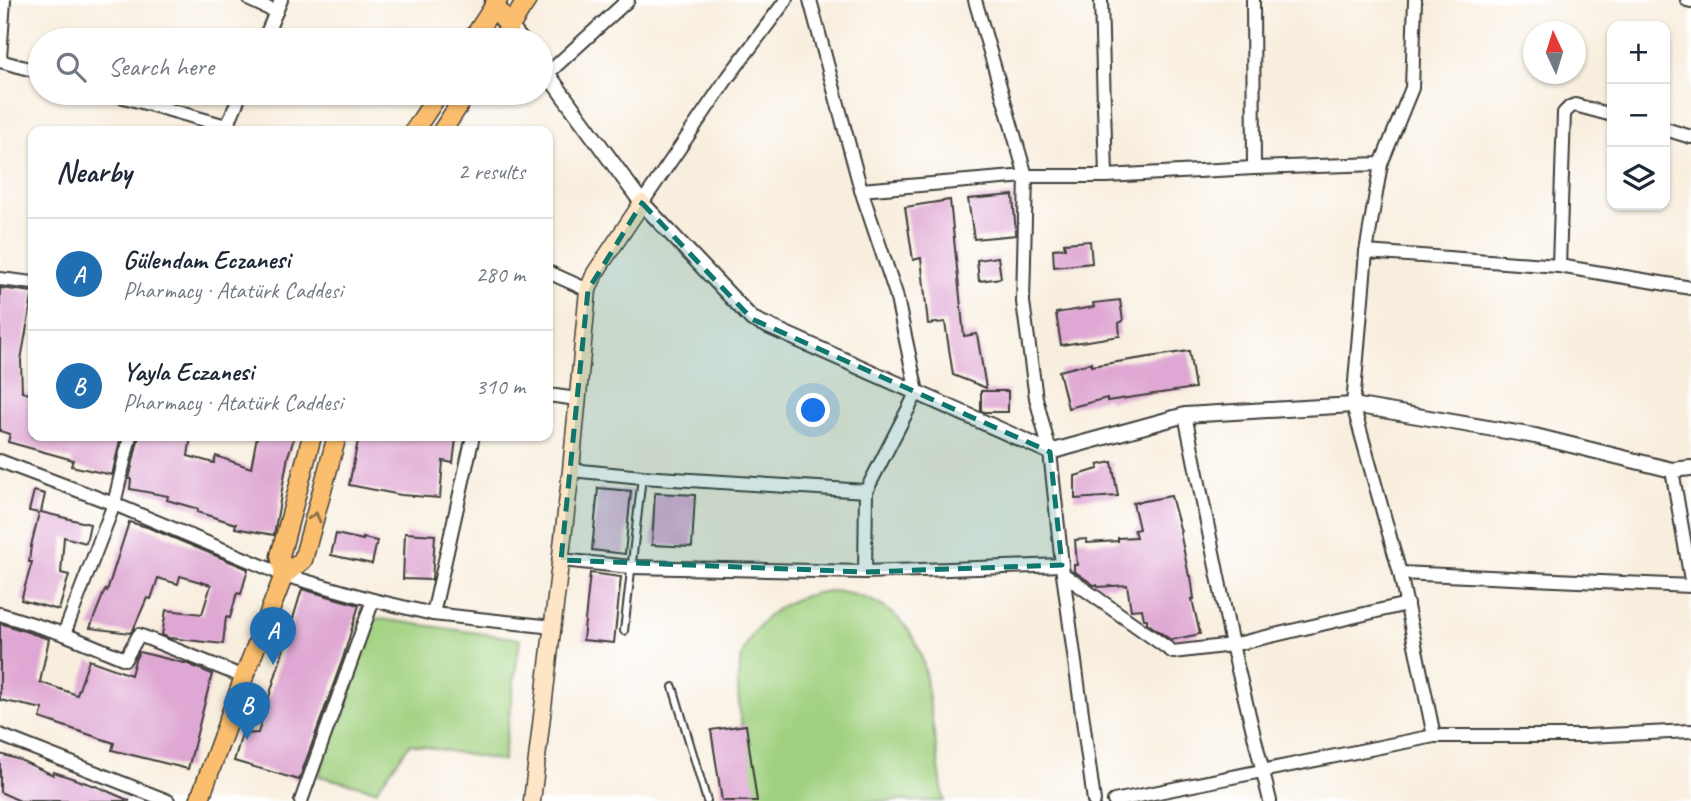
<!DOCTYPE html>
<meta charset="utf-8">
<style>
body{margin:0;font-family:Caveat,sans-serif;background:#f6f6f7;color:#1f2937}
.controls{position:absolute;right:21px;top:21px;display:grid;overflow:hidden;border-radius:14px;box-shadow:0 2px 5px #0004}
.controls button{width:63px;height:63px;display:grid;place-items:center;padding:0;border:0;border-bottom:2px solid #e0e1e3;background:#fff;color:#1f2937;font:35px sans-serif}
.compass{position:absolute;left:1523px;top:21px;width:63px;height:63px;border-radius:50%;background:#fff;box-shadow:0 2px 5px #0004;rotate:356deg}
.you{position:absolute;left:814px;top:411px;width:24px;height:24px;margin:-18px;border:5px solid #fff;border-radius:50%;background:#1a73e8;box-shadow:0 0 0 10px #1a73e833}
.badge{display:grid;place-items:center;width:46px;height:46px;border-radius:50%;background:#1f6fb2;color:#fff;font-size:23px;font-weight:700}
.pin{position:absolute;translate:-50% -58px;filter:drop-shadow(0 2px 4px #0008)}
.pin::after{content:'';position:absolute;top:37px;width:24px;height:21px;background:inherit;clip-path:polygon(0 0,100% 0,50% 100%)}
.list{margin:0;padding:0;list-style:none}
h2{display:flex;justify-content:space-between;align-items:center;height:91px;margin:0;padding:0 28px;font-size:30px}
h2 small{font-size:23px;font-weight:400;color:#747a83}
.list li{display:grid;grid-template-columns:46px 1fr auto;gap:21px;align-items:center;box-sizing:border-box;height:112px;padding:0 28px;border-top:2px solid #e0e1e3}
.list b{display:block;font-size:26px;white-space:nowrap}
.list p{margin:0;font-size:23px;white-space:nowrap;color:#747a83}
.list em{font-size:23px;font-style:normal;color:#747a83}
.icon{flex:none;width:38px;height:38px;fill:none;stroke:currentColor;stroke-width:2;stroke-linecap:round;stroke-linejoin:round}
.map{position:relative;flex:none;width:1691px;height:801px;overflow:hidden}
.search{position:absolute;background:#fff;box-shadow:0 2px 5px #0004;left:28px;top:28px;width:525px;height:77px;display:flex;align-items:center;gap:18px;box-sizing:border-box;padding:0 24px;border-radius:38px;color:#747a83;font-size:26px}
.panel{position:absolute;background:#fff;box-shadow:0 2px 5px #0004;left:28px;top:126px;width:525px;height:315px;border-radius:14px}
.map>svg:first-child{display:block}
</style>
<div class="map">
<svg width="1691" height="801" viewBox="0 0 1691 801">
<rect width="100%" height="100%" fill="#fff"/>
<filter id="ink" filterUnits="userSpaceOnUse"><feTurbulence type="fractalNoise" baseFrequency=".0143" numOctaves="2"/><feDisplacementMap in="SourceGraphic" scale="14" xChannelSelector="R" yChannelSelector="G"/><feConvolveMatrix kernelMatrix="1 2 1 2 8 2 1 2 1" color-interpolation-filters="sRGB"/></filter>
<filter id="wash" filterUnits="userSpaceOnUse"><feTurbulence type="fractalNoise" baseFrequency=".00686" numOctaves="4" result="noise"/><feDisplacementMap in="SourceGraphic" scale="28" xChannelSelector="R" yChannelSelector="G"/><feGaussianBlur stdDeviation="1.57" result="paint"/><feColorMatrix in="noise" values="0 0 0 0 0 0 0 0 0 0 0 0 0 0 0 0 0 1.4 0 .05"/><feComposite in="paint" operator="in"/></filter>
<g filter="url(#wash)">
<rect width="100%" height="100%" fill="#f8eede"/>
<g fill="#a1d180" stroke="#5e764e" stroke-width="2">
<path d="M830 591C879 594 917 622 925 672L944 801H753C750 776 746 751 742 727 740 711 737 695 738 679 742 627 781 596 830 591Z"/>
<path d="M374 618 520 639 503 761 410 744 376 790 319 776Z"/>
</g>
<g id="blocks">
<g fill="#dfa7d3">
<path d="M1013 195 1016 235 974 239 968 199Z"/>
<path d="M950 200 964 336 977 334 986 388 953 375 945 322 928 324 921 258 913 260 905 207Z"/>
<path d="M1090 241 1092 263 1054 267 1053 249 1065 248 1064 243Z"/>
<path d="M998 257 1001 278 979 281 977 260Z"/>
<path d="M0 288 33 292 21 360 22 392 33 395V436H121L112 475 71 466 73 460 8 442 10 434 0 431Z"/>
<path d="M1120 300 1123 321 1119 323 1120 336 1061 345 1056 313 1094 307 1093 303Z"/>
<path d="M1189 351 1195 388 1107 401V398L1068 408 1059 371 1091 363V366Z"/>
<path d="M981 391H1008V412H985L981 411Z"/>
<path d="M139 436H191L188 456 214 463 216 456 251 468 257 436H295L288 456 274 535 235 528 236 524 197 512 198 509 167 500 168 496 130 489 131 479H129Z"/>
<path d="M359 436H437L456 439 453 463 443 461 440 498 401 495 349 485Z"/>
<path d="M1112 462 1118 496 1075 499V476L1098 469V465Z"/>
<path d="M598 488 631 491 625 554 592 550Z"/>
<path d="M34 491 45 494 41 512 90 524 86 543 64 537 61 573 69 575 59 610 21 600 32 562H29L31 546 39 513 29 511Z"/>
<path d="M655 493 695 495 692 547 652 545Z"/>
<path d="M1171 496 1181 532H1180L1189 576H1191L1194 599H1192L1200 634 1171 640 1147 623V619H1144L1142 609 1131 610 1127 585 1098 587 1097 585H1094L1074 571V565H1077L1075 540 1087 539V543L1118 541V538L1136 537 1134 530 1139 529 1133 503Z"/>
<path d="M129 522 147 527 248 569 241 594 237 593 230 618 226 617 223 644 169 638 162 635 166 610 202 614 211 585 180 576 178 584 158 578 151 599 147 598 134 628 130 633 90 628 105 590 107 591Z"/>
<path d="M405 533 435 535 432 580 403 579Z"/>
<path d="M336 534 363 540V538L377 541 372 564 331 555Z"/>
<path d="M590 573 621 577 614 643 583 640Z"/>
<path d="M302 589 359 605 343 658 299 780 234 761 242 734 258 733Z"/>
<path d="M0 623 49 639 40 682 77 695 89 660 131 675 135 660 139 652 188 664 212 674 188 769 112 750 114 743 40 718 43 709 0 700Z"/>
<path d="M746 725 757 801H722L711 730Z"/>
<path d="M0 754 20 760 53 775 54 772 98 787 130 801H20L0 792Z"/>
</g>
</g>
</g>
<g filter="url(#ink)">
<use href="#blocks" fill-opacity="0" stroke="#3d3c39" stroke-width="2"/>
<g fill="none" stroke-linecap="round" stroke-linejoin="round">
<defs>
<g id="service">
<path d="M624 631 642 477"/>
<path d="M673 687 707 801"/>
</g>
<g id="minor">
<path d="M250 0 276 12"/>
<path d="M810 0 861 190 896 294 917 392 866 491 865 572"/>
<path d="M975 0 1026 176 1023 302 1036 398 1050 452 1063 574 1094 801"/>
<path d="M1101 0 1106 176"/>
<path d="M1253 0 1254 168"/>
<path d="M1687 0 1691 1"/>
<path d="M264 40 281 0"/>
<path d="M0 58 4 0"/>
<path d="M0 61 40 72"/>
<path d="M547 74 628 0"/>
<path d="M110 93 226 126 236 131"/>
<path d="M1665 129 1691 137"/>
<path d="M225 131 241 93"/>
<path d="M1381 164 1366 252 1353 405 1400 573 1434 736"/>
<path d="M861 190 1026 176H1106L1254 168 1381 164 1412 88 1415 0"/>
<path d="M642 203 726 80 786 0"/>
<path d="M1366 252 1559 266 1691 288"/>
<path d="M1559 266 1564 113 1570 107 1575 105 1612 115"/>
<path d="M548 272 588 290"/>
<path d="M0 279 33 283"/>
<path d="M548 395 577 399"/>
<path d="M1185 415 1232 645 1270 801"/>
<path d="M0 461 114 504 284 575 373 600 433 614 553 627"/>
<path d="M571 470 642 477 866 491"/>
<path d="M1672 470 1691 580"/>
<path d="M561 560 631 567 865 572 1062 565"/>
<path d="M1400 573 1691 586"/>
<path d="M1063 574 1173 652 1232 645 1407 604"/>
<path d="M0 614 64 634 125 659 139 635 244 677"/>
<path d="M433 614 473 436"/>
<path d="M64 634 114 504 130 436"/>
<path d="M0 735 168 801"/>
<path d="M301 801 373 600"/>
<path d="M1114 801 1434 736H1587L1691 731"/>
</g>
<g id="tertiary">
<path d="M510 26 521 40"/>
<path d="M541 65 642 203 752 319 1050 452 1185 415 1353 405 1535 436 1672 470 1691 468"/>
</g>
<path id="secondary" d="M532 801 571 470 588 290 595 273 642 203"/>
<g id="primary">
<path d="M472 40 498 0"/>
<path d="M501 40 527 0"/>
<path d="M414 131 439 93"/>
<path d="M442 131 467 93"/>
<path d="M284 575 280 556 312 436"/>
<path d="M199 801 244 677 284 575 303 560 337 436"/>
</g>
<path id="trunk" d="M494 6 510 26"/>
</defs>
<use href="#service" stroke="#3d3c39" stroke-width="10"/>
<use href="#minor" stroke="#3d3c39" stroke-width="16"/>
<use href="#tertiary" stroke="#3d3c39" stroke-width="18"/>
<use href="#secondary" stroke="#3d3c39" stroke-width="19"/>
<use href="#primary" stroke="#3d3c39" stroke-width="21"/>
<use href="#trunk" stroke="#3d3c39" stroke-width="23"/>
<use href="#service" stroke="#fff" stroke-width="6"/>
<use href="#minor" stroke="#fff" stroke-width="12"/>
<use href="#tertiary" stroke="#fff" stroke-width="14"/>
<use href="#secondary" stroke="#fde5c5" stroke-width="16"/>
<use href="#primary" stroke="#fabe6e" stroke-width="18"/>
<use href="#trunk" stroke="#fabe6e" stroke-width="19"/>
</g>
<defs><path id="oneway-chevron" d="M-2-3.5L2.5 0L-2 3.5" fill="none" stroke-width="1.6" stroke-linecap="round" stroke-linejoin="round" transform="scale(1.75)"/></defs>
<use stroke="#8b6d45" href="#oneway-chevron" transform="translate(315 517) rotate(-75)"/>
</g>
<path fill="#0f766e" fill-opacity="0.2" stroke="#0f766e" stroke-width="5" stroke-dasharray="14 9" stroke-linejoin="round" d="M642 203 752 319 1050 452 1062 565 865 572 561 560 588 290Z"/>
</svg>
<div class="controls">
<button>+</button>
<button>−</button>
<button><svg class="icon" aria-label="layers" viewBox="0 0 24 24"><path d="M12 4l9 5-9 5-9-5zM3 14l9 5 9-5"/></svg></button>
</div>
<svg class="compass" viewBox="-18 -18 36 36"><path d="M0-13l5 13h-10z" fill="#e53935"/><path d="M0 13l5-13h-10z" fill="#747a83"/></svg>
<div class="you"></div>
<div class="pin badge" style="left:273px;top:665px">A</div>
<div class="pin badge" style="left:247px;top:740px">B</div>
<div class="search"><svg class="icon" aria-label="search" viewBox="0 0 24 24"><circle cx="10" cy="10" r="6"/><path d="M15 15l6 6"/></svg>Search here</div>
<section class="panel">
<h2>Nearby<small>2 results</small></h2>
<ul class="list">
<li><span class="badge">A</span><div><b>Gülendam Eczanesi</b><p>Pharmacy · Atatürk Caddesi</p></div><em>280 m</em></li>
<li><span class="badge">B</span><div><b>Yayla Eczanesi</b><p>Pharmacy · Atatürk Caddesi</p></div><em>310 m</em></li>
</ul>
</section>
</div>
